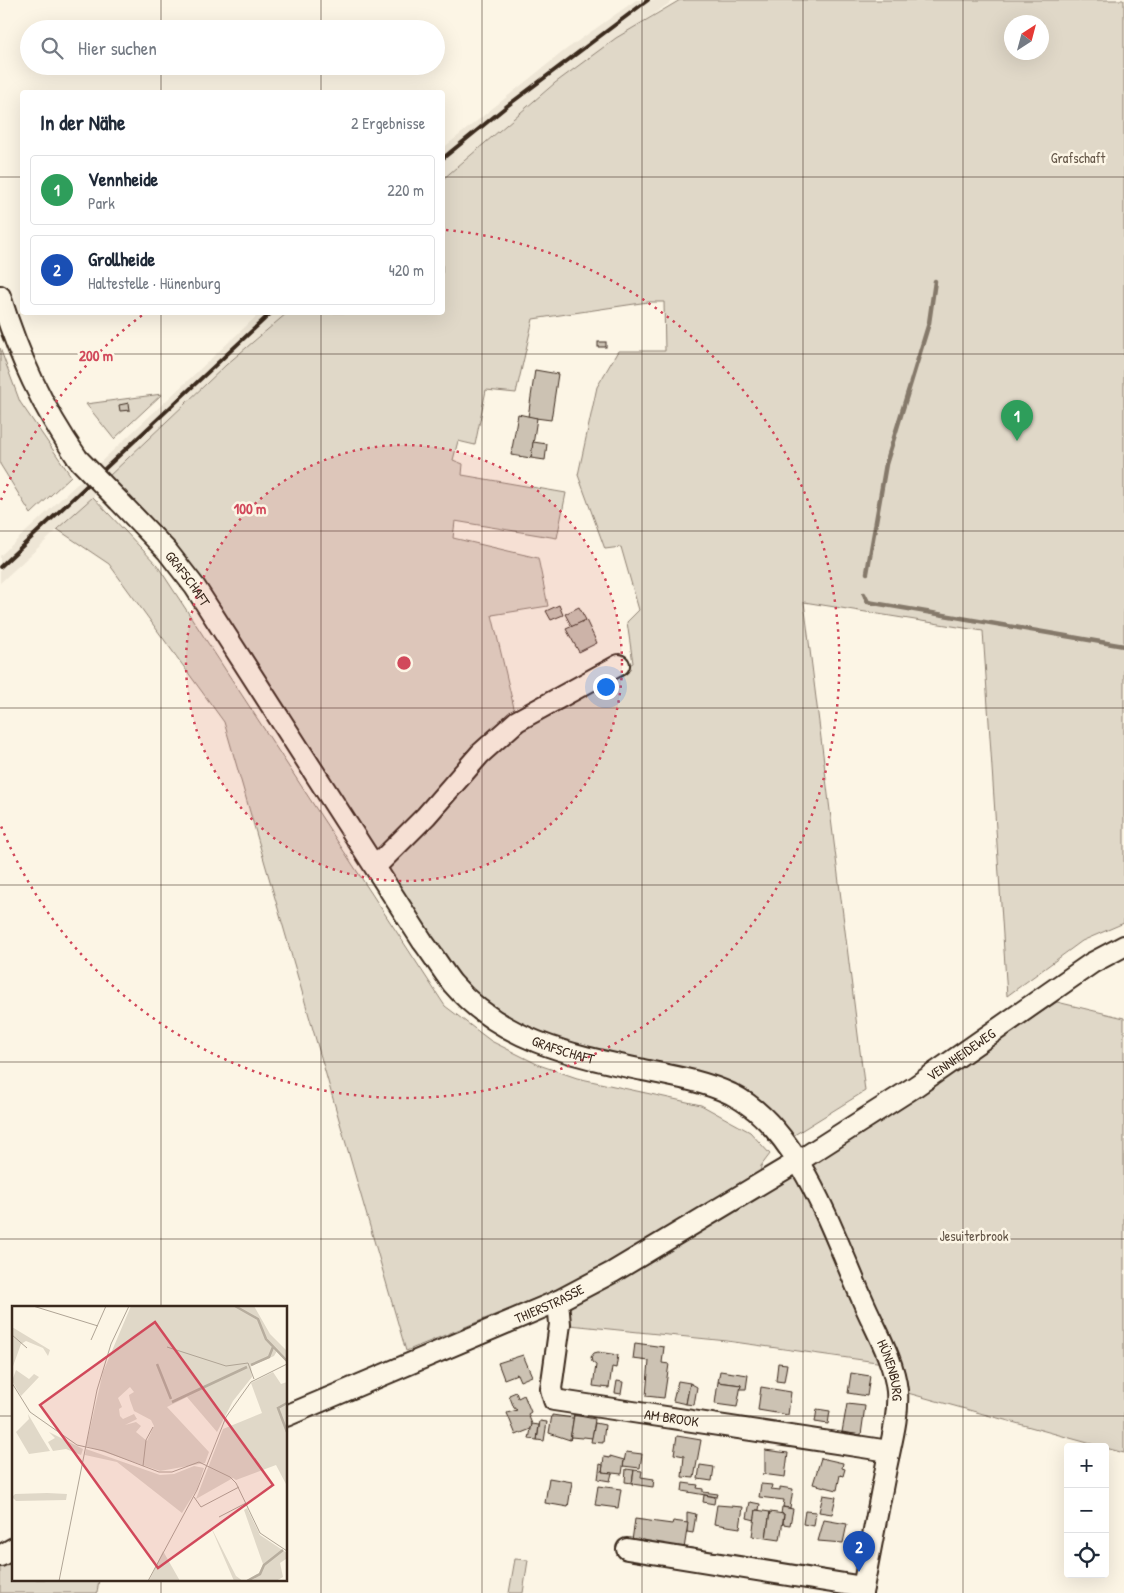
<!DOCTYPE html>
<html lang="de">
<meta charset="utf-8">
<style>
body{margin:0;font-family:"Patrick Hand",sans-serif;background:#f6f6f7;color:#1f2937}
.controls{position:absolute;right:15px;bottom:15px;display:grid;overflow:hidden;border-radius:5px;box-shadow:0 5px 20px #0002}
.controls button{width:45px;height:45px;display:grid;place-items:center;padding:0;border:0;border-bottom:1px solid #e0e1e3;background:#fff;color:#1f2937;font:25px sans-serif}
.compass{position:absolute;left:1004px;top:15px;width:45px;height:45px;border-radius:50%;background:#fff;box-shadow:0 5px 20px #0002;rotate:36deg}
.you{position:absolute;left:605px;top:686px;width:18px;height:18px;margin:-12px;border:4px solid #fff;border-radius:50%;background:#1a73e8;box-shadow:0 0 0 8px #1a73e833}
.badge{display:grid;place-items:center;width:32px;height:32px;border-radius:50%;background:#d93025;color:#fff;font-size:16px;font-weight:700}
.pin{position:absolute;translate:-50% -41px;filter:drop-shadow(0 1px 2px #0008)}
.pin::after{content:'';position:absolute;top:26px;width:18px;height:15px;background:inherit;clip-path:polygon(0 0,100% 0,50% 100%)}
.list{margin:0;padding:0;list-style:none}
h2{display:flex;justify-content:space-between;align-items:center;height:65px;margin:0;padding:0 20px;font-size:21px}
h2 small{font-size:16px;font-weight:400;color:#747a83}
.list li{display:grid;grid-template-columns:32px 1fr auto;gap:15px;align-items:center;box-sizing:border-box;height:70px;margin:0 10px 10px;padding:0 10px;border:1px solid #e0e1e3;border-radius:5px}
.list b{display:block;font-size:19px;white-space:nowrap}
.list p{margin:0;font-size:16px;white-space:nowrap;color:#747a83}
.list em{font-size:16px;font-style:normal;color:#747a83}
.icon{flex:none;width:28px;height:28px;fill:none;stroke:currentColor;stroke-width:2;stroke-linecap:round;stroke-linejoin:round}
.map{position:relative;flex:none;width:1124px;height:1593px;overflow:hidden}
.search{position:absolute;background:#fff;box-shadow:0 5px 20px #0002;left:20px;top:20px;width:425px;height:55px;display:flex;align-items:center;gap:12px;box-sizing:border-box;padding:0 18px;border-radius:28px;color:#747a83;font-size:19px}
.panel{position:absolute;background:#fff;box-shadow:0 5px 20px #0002;left:20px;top:90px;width:425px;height:225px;border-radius:5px}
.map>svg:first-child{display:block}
</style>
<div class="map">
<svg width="1124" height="1593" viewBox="0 0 1124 1593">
<rect width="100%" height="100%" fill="#fcf5e5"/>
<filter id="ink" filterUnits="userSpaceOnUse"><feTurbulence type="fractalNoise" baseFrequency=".02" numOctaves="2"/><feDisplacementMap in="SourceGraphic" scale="10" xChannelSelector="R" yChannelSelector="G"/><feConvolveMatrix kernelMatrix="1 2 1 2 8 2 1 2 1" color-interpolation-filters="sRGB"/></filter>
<g filter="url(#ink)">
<g fill="#eee6d6">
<path d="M636 0H674L555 83 443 179 442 149 564 51Z"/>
<path d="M260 313H287L226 365 107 478 93 497 0 583V556Z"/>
</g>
<g fill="#e0d8c8" stroke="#8e8173" fill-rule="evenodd">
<path d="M680 0H1124V923L1082 941 1007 996 983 631 804 602 865 1091 791 1137 761 1103 576 1050 502 1018 459 980 175 543 107 478 226 365 287 313 442 312 443 179 555 83 616 38ZM1012 22H1042V52H1012ZM648 302H664L665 351H618L597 387 578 475 605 549 621 547 639 610 627 622 633 663 519 729 492 615 548 606 538 558 453 538 455 521 557 538 566 493 462 475 463 464 453 460 458 441 475 445 486 390 516 393 533 319Z"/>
<path d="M0 348 20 402 71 476 31 514 0 464Z"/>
<path d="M162 394 114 439 86 404Z"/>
<path d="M93 497 157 565 445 1006 491 1041 539 1065 577 1078 701 1105 750 1132 770 1154 761 1166 760 1179 612 1267 406 1351 224 722 109 564 57 529Z"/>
<path d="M1057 1002 1124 1018V1453L904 1392 898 1365 727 1341 560 1324 559 1307 813 1163Z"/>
<path d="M14 1558V1579H99L97 1593H0V1565Z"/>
<path d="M515 1559 528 1560 523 1593H509Z"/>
</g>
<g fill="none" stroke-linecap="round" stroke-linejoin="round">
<g stroke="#85796b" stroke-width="4.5">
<path d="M867 573 886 464 929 323 935 281"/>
<path d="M864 594 868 602 1124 646"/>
</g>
</g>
<g fill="#ccc2b3" stroke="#3b2a1e">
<rect x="598" y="342" width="8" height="5"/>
<path d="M535 370 558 374 551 420 528 417Z"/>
<path d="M129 403 130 410 120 411 119 405Z"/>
<path d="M518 414 537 418 531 458 511 455Z"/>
<path d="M533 442 547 444 545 460 531 458Z"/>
<path d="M559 605 563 615 551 620 546 611Z"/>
<path d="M579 607 586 620 572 627 565 614Z"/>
<path d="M586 620 597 643 579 652 566 629Z"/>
<path d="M635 1343 664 1347 662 1363 669 1364 664 1398 646 1396 649 1361 633 1359Z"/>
<path d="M598 1352 618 1355 616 1368 612 1367 609 1388 593 1386 596 1365 592 1362 591 1357 594 1353Z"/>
<path d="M523 1355 532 1376 520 1381 517 1374 504 1379 498 1363Z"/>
<path d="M778 1363 787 1364 784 1382 776 1381Z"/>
<path d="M720 1371 748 1375 746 1389H740L741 1385 718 1382Z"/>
<path d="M851 1373 870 1376 867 1396 848 1393Z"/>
<path d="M617 1381 623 1382 621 1394 615 1393Z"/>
<path d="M678 1381 690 1383 686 1404 673 1401Z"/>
<path d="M718 1382 741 1385 737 1407 715 1404Z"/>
<path d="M690 1383 697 1387 694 1405 686 1404Z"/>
<path d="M761 1387 791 1392 788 1415 758 1410Z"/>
<path d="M516 1392 518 1398 524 1395 531 1412 528 1414 532 1424 531 1429 516 1435 507 1413 517 1410 514 1408 509 1395Z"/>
<path d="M847 1404 865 1406 861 1435 842 1432Z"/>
<path d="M817 1409 830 1411 828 1424 815 1422Z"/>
<path d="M552 1415 573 1418 574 1415 570 1440 549 1433Z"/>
<path d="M574 1415 595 1419 592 1440V1438L584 1437 582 1438 571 1437 570 1440Z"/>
<path d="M540 1421 547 1422 544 1441 537 1440Z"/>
<path d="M595 1423 605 1425 603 1443 591 1442Z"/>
<path d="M532 1424 539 1425 537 1440 529 1439Z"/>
<path d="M677 1436 701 1440 694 1478 682 1477 684 1456 674 1454Z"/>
<path d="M765 1450 788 1453 785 1477 762 1474H765Z"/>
<path d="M626 1452 642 1454 640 1468 623 1466Z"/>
<path d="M610 1456 624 1460 622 1474 602 1472 604 1457 610 1458Z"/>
<path d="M821 1458 843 1463 842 1468 845 1469 843 1476 840 1475 837 1490 813 1484Z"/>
<path d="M600 1464 603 1465 602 1472 612 1473 610 1481 598 1479Z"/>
<path d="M700 1465 714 1467 712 1481 698 1479Z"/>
<path d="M626 1469 634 1470 632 1483 625 1482Z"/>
<path d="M634 1470 642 1471 641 1477 654 1479 653 1487 632 1484Z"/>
<path d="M549 1478 572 1482 568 1507 545 1503Z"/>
<path d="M683 1483 698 1485 697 1488 703 1489V1492L718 1494 717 1497 682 1491Z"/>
<path d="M761 1484 772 1485 771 1489 780 1490V1487L793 1489 790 1508 783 1507 784 1500 759 1497Z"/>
<path d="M598 1486 621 1489 618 1508 595 1505Z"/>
<path d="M704 1495 715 1497 714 1504 703 1502Z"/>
<path d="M823 1495 836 1497 832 1514 819 1512Z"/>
<path d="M750 1502 760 1504 759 1510H756L755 1520 747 1518Z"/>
<path d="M717 1505 743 1507 740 1528 714 1524Z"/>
<path d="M782 1507 793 1509 790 1525 783 1524 784 1514H781Z"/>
<path d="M756 1510 770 1512 766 1538 752 1536Z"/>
<path d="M805 1511 816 1512 814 1526 803 1524Z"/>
<path d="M687 1512 696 1514 693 1533 687 1532Z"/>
<path d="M770 1512 784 1514 780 1540 766 1538Z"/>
<path d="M635 1519 672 1524 673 1521 688 1523 684 1549 632 1541Z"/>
<path d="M824 1520 847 1524 843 1543 818 1541Z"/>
</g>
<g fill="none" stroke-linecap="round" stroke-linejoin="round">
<defs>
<g id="minor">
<path d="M0 296C19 357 42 407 78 459"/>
<path id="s1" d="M119 501 167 551 195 587 423 942C433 955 442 970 452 983 501 1041 572 1055 643 1070 672 1076 703 1081 731 1094 800 1128 833 1235 863 1301 875 1329 894 1360 897 1391 899 1415 891 1443 886 1468 878 1509 870 1551 862 1593"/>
<path d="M375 867 426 816 480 754 517 721 619 665"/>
<path id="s2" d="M558 1301 560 1324 551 1389 554 1400 889 1451"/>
<path id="s3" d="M286 1416 558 1301 613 1272 805 1157 916 1086 1092 963 1124 946"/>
<path d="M627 1549 863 1587"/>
<path d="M0 1556 14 1548"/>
</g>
</defs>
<use href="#minor" stroke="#3b2a1e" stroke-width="24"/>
<use href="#minor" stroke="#fcf5e5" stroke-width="20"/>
<g stroke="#3b2a1e" stroke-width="4">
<path d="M442 159 507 106 648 0"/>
<path d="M0 567 272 312"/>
</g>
<defs>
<path id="minor-bridge" d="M78 459 119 501"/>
</defs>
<use href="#minor-bridge" stroke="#3b2a1e" stroke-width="24" stroke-linecap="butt"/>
<use href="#minor-bridge" stroke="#fcf5e5" stroke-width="20"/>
</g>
</g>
<path fill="none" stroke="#3b2a1e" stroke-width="1" stroke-opacity="0.55" d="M161 0V29M321 0V29M482 0V1593M642 0V1593M803 0V1593M963 0V1593M161 66V92M321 66V92M0 177H22M442 177H1124M161 312V1307M321 312V1593M0 354H1124M0 531H1124M0 708H1124M0 885H1124M0 1062H1124M0 1239H1124M0 1416H14M286 1416H1124M161 1579V1593"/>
<circle cx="404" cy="663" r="218" fill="#d1495b" fill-opacity=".12"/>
<g fill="none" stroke="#d1495b" stroke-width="2.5" stroke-dasharray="2.5 5">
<circle cx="404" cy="663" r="218"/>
<path d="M1 500A435 435 0 0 1 145 313M446 230A435 435 0 1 1 1 826"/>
</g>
<g text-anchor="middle" stroke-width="5" stroke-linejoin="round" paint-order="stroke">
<g font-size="14" fill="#645648" stroke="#fcf5e5">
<text x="1078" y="163">Grafschaft</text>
<text x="974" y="1241">Jesuiterbrook</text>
</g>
<g font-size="14" fill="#3b2a1e" stroke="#fcf5e5">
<text dy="5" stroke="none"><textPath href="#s1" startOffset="104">GRAFSCHAFT</textPath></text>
<text dy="5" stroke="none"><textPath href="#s1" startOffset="719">GRAFSCHAFT</textPath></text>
<text dy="5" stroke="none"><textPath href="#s3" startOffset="768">VENNHEIDEWEG</textPath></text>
<text dy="5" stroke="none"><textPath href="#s3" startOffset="286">THIERSTRASSE</textPath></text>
<text dy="5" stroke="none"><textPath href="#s1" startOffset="1218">HÜNENBURG</textPath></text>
<text dy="5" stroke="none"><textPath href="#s2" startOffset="219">AM BROOK</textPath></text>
</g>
</g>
<g transform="translate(12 1306)">
<rect width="275" height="275" fill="#fcf5e5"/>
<path d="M119 0H242L258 28 275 45 274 55 265 45 262 50 239 60 240 71 221 95 205 126 175 91 155 101 197 146 193 157 148 165 74 140 91 66ZM118 81 122 86 117 89 118 94 122 105 139 114 142 120 135 135 124 126 129 120 124 116 113 119 125 113 122 108 111 113 108 110 107 103 110 101 106 92ZM0 21 38 44 36 50 31 42 14 35 9 38 0 63ZM4 64 17 73 22 68 27 71 9 90 0 75ZM261 66 269 78 275 76V180L264 159 224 174 221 172 184 193 211 123 250 107 239 77ZM16 108 30 132 38 145 17 148 4 126 17 113ZM37 126 71 143 69 149 54 143 41 145 36 136 43 132ZM74 143 148 169 162 168 182 160 192 162 185 183 170 207 105 156 73 149ZM35 187 55 188 54 194 4 195 0 191 3 188ZM235 202 248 229 275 247V257L274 253 268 257 271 271 264 275H233L247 267 251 258 232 204ZM198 219 224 270 231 275H222ZM151 245 168 275H137Z" fill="#e0d8c8" fill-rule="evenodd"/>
<path fill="none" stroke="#b7ad9e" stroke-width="2.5" d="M223 0 246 13 254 33 275 55M145 58 159 93M239 59 257 51 261 41M160 96 235 61M275 97 266 102 275 126M235 275 248 268 252 259 271 244"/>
<path fill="none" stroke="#afa495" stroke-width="1" d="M21 0 86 20M0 29 15 42M79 34 94 0M155 41 214 60 236 57 242 73M0 77 18 106 65 139 92 145 147 166H160L187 156 218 171 224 177 248 227 275 245M131 160 134 134 141 121M182 191 189 201 227 181M207 211 234 197M47 275 85 84 99 38 117 0M136 275 185 184 214 111 239 76 275 58"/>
<path fill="#d1495b" fill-opacity="0.15" stroke="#d1495b" stroke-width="2.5" d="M143 16 261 179 146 262 28 99Z"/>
<rect width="275" height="275" fill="none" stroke="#3b2a1e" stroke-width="2.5"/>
</g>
<circle cx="404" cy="663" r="8" fill="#d1495b" stroke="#fcf5e5" stroke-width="2.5"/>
<g font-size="15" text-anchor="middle" font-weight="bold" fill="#d1495b" stroke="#fcf5e5" stroke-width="5" stroke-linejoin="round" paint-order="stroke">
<text x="96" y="361">200 m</text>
<text x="250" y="514">100 m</text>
</g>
</svg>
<div class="controls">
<button>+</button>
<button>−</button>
<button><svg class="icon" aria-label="locate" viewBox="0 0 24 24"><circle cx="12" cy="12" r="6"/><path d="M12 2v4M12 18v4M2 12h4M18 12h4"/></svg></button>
</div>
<svg class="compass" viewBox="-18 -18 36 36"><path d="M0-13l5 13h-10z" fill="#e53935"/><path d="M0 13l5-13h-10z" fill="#747a83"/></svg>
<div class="you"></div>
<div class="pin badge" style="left:1017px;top:441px;background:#2e9e5b">1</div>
<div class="pin badge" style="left:859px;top:1572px;background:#1a4fb4">2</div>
<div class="search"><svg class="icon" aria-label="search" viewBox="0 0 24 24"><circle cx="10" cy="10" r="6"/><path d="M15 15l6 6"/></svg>Hier suchen</div>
<section class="panel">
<h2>In der Nähe<small>2 Ergebnisse</small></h2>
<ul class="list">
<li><span class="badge" style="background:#2e9e5b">1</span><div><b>Vennheide</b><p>Park</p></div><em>220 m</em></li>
<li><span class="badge" style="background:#1a4fb4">2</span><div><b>Grollheide</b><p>Haltestelle · Hünenburg</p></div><em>420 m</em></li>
</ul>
</section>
</div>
